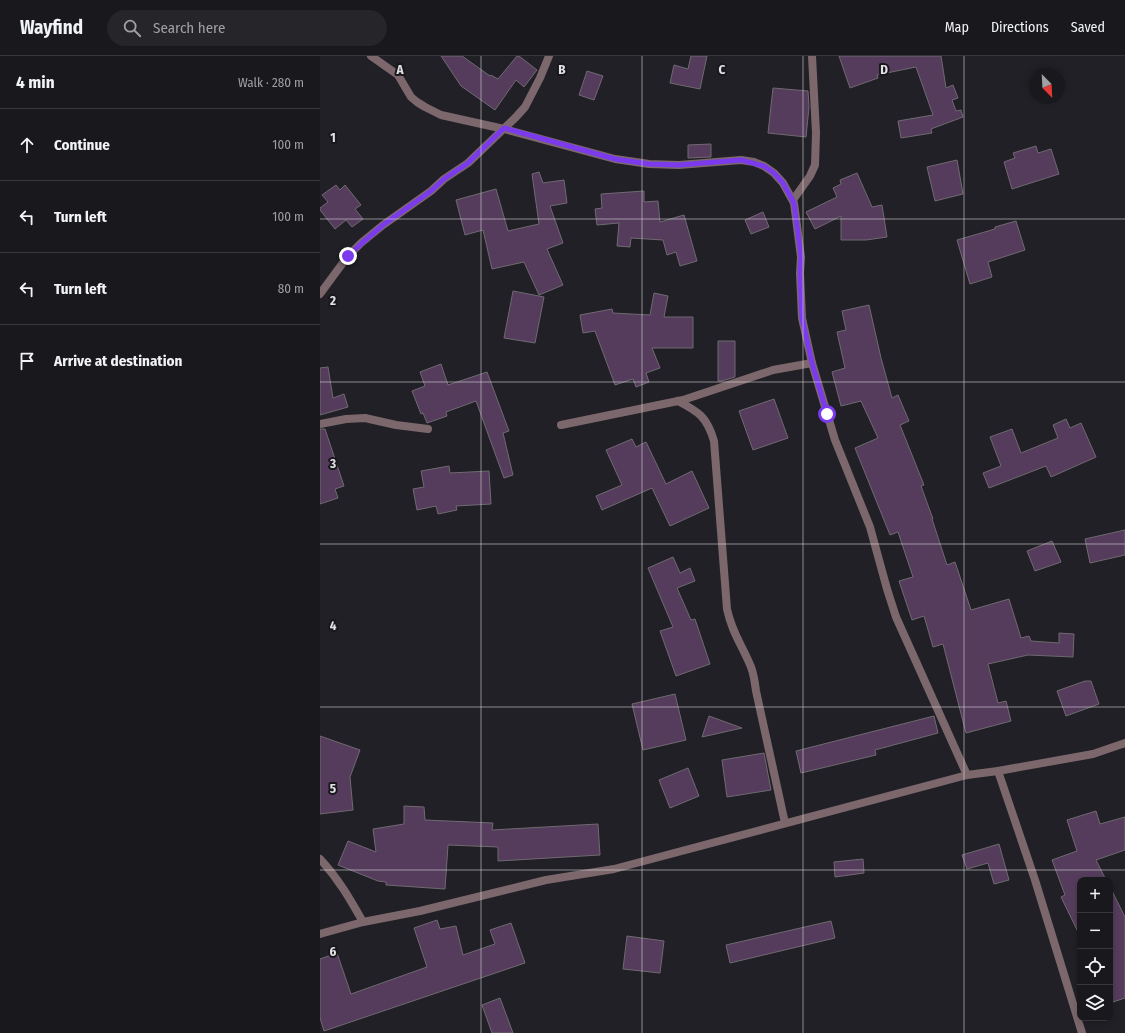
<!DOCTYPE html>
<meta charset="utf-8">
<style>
body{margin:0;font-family:"Fira Sans Condensed",sans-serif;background:#262529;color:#f1f3f6}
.controls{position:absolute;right:12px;bottom:12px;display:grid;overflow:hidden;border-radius:8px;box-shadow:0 2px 6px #0003}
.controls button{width:36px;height:36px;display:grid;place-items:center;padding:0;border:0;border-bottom:1px solid #37373b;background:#19181c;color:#f1f3f6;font:20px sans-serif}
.compass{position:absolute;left:709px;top:12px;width:36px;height:36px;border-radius:50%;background:#19181c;box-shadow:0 2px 6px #0003;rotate:156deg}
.stop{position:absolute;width:12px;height:12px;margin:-9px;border:3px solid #7c3aed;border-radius:50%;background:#fff}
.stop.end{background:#7c3aed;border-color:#fff;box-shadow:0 1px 4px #0008}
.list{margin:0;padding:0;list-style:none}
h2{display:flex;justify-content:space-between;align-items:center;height:52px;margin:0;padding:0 16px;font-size:17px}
h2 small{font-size:13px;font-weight:400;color:#9fa0a3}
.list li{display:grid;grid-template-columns:26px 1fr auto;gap:12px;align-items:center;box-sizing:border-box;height:72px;padding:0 16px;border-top:1px solid #37373b}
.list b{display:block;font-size:15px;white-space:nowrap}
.list em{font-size:13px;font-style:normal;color:#9fa0a3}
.icon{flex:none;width:22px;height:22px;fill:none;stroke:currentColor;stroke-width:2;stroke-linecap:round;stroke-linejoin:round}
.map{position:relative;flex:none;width:805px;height:977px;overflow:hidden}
header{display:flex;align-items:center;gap:24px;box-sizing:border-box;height:56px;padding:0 20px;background:#19181c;border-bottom:1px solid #37373b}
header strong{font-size:19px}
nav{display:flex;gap:22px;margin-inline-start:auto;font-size:14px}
.search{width:280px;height:36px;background:#262529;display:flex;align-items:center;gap:10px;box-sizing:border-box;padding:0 14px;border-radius:22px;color:#9fa0a3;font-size:15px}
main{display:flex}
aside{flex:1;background:#19181c}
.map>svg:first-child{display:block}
</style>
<header>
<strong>Wayfind</strong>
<div class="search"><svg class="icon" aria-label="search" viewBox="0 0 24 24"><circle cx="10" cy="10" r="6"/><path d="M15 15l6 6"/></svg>Search here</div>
<nav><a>Map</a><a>Directions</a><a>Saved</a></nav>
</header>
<main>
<aside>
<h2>4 min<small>Walk · 280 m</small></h2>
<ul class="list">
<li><svg class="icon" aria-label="ahead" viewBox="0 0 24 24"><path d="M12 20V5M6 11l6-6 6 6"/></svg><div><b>Continue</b></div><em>100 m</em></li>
<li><svg class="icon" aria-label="left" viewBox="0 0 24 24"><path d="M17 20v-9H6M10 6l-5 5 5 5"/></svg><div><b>Turn left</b></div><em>100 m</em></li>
<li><svg class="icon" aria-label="left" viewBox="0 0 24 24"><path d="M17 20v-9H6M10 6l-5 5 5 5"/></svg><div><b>Turn left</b></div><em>80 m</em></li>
<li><svg class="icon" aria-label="arrive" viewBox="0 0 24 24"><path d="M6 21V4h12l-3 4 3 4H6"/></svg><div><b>Arrive at destination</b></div></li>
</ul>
</aside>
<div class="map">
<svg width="805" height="977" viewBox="0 0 805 977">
<rect width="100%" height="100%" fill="#212026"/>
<g fill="#553c5c" stroke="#6f6a70">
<path d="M121 0H142L170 20 171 19 178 23 197 0H199L217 14 204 31 196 24 175 54 141 30Z"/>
<path d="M371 0H387L380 33 350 27 354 9 368 13Z"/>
<path d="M519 0H621L626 32 633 29 638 42 632 44 636 55 641 54 643 61 611 73 612 77 581 82 578 65 613 59 596 11 557 19 558 22 530 32Z"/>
<path d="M267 15 283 20 274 44 259 39Z"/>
<path d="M453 32 488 35 489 51 486 81 448 77Z"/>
<path d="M391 88V101L368 102V89Z"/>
<path d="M716 90 718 97 731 93 739 118 692 133 684 106 695 102 693 97Z"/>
<path d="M637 104 643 138 615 145 607 111Z"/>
<path d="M219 116 223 127 244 124 247 147 230 150 243 187 227 193 243 229 219 239 204 206 172 213 163 174 145 179 136 144 176 133 188 175 219 168 212 118Z"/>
<path d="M537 117 552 151 562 149 567 181 546 184H521V160L495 173 486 156 517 141 513 132 521 128 520 124Z"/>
<path d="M16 129 20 134 25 129 41 149 35 153 43 163 32 171 26 164 15 173 0 154V152L8 146 2 139Z"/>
<path d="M324 135V146L338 145 340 166 364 159 377 205 360 210 356 196 347 199 343 184 311 182 310 191 297 190 299 167 277 169 275 153 282 152 281 138Z"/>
<path d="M443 156 449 171 431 178 425 164Z"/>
<path d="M696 165 705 194 668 206 672 221 650 228 637 184 675 173V171Z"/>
<path d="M193 235 224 241 215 287 184 282Z"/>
<path d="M334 237 348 240 344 261H373V292H332L340 312 326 317 329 326 316 331 313 323 295 329 275 275 263 277 260 259 292 253 293 257 330 259Z"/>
<path d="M549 249 561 302 572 342 578 339 589 365 580 369 604 429 601 430 613 463H612L627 509 635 506 651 554 689 543 701 582 709 580 711 585 739 587V577L754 578 753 601 708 599 668 608 678 647 686 645 691 665 646 677 623 588 613 591 604 560 592 564 579 525 593 521 578 476 570 479 535 392 558 382 541 345 521 350 512 316 525 312 517 276 526 274 522 255Z"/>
<path d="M398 285H415V321L402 325H398Z"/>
<path d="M121 308 128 329 167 316 189 375 183 377 193 419 184 422 156 345 126 356 127 360 107 367 103 357 101 358 92 335 105 330 100 316Z"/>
<path d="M8 311 13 342 24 338 28 351 0 359V312Z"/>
<path d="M454 343 468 382 433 394 419 355Z"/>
<path d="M746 363 750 372 761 367 776 401 731 421 726 410 669 432 663 417 681 410 670 381 692 373 701 397 738 382 733 369Z"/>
<path d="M0 373H5L24 430 15 433 18 442 0 448Z"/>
<path d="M312 383 316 391 326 386 346 428 372 415 389 452 350 470 332 432 282 454 276 440 302 429 286 394Z"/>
<path d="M129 410 130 417 169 415 171 448 136 450 137 454 118 458 116 450 97 454 93 433 104 431 101 415Z"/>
<path d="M805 474V499L770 507 765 483Z"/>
<path d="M732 485 741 506 715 515 707 495Z"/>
<path d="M353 501 360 517 370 512 375 525 357 532 371 564 375 563 390 608 356 620 340 575 353 571 328 512Z"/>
<path d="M765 625H771L779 648 746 660 737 635Z"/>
<path d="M355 638 366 684 323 694 312 648Z"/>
<path d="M389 660 422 672 382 681Z"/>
<path d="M614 660 618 677 555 694 556 699 481 717 476 695Z"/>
<path d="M0 680 40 694 30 721 33 754 0 758Z"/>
<path d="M444 697 451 734 407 741 402 704Z"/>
<path d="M368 712 379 740 350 752 339 724Z"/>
<path d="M84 750 104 751 105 764 173 767 172 774 278 768 280 799 178 805V791L128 789 125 833 66 829V826L58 825 18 809 28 785 56 796 53 773 84 768Z"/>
<path d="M776 755 780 768 805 761V794L776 804 786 824H760V880L741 841 745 839 732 804 757 795 747 764Z"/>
<path d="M679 788 689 824 674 828 668 807 647 813 642 799Z"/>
<path d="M543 803 544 817 515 821 514 806Z"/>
<path d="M790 831 805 861V942L790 947Z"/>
<path d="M117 864 120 873 136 870 143 899 175 888 170 874 191 867 205 907 4 975 0 962V903L17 897 31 938 107 911 94 872Z"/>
<path d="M511 865 515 882 410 907 406 889Z"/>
<path d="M307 880 344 885 340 917 303 913Z"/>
<path d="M180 942 193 977H172L162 949Z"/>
</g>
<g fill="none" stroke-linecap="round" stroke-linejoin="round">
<g stroke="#7c686c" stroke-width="8">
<path d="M51 0 78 19 91 41 97 46 105 51 121 59 184 73 295 103 329 108 359 109 421 104 434 106 444 110 454 117 463 127 474 147 481 201 480 217 482 262 492 307 515 384 550 471 567 533 576 561 647 719"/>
<path d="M473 144 490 120 495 109 496 77 492 0"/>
<path d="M0 238 28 200 41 187 63 169 111 135 124 123 148 107 196 61 205 51 220 22 229 0"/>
<path d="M358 345C379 356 387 361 394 385L407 553C412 577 422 589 431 611 434 619 435 627 436 635L465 767"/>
<path d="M0 368 26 363 45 362 76 369 108 373"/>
<path d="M241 369 363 344 453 314 492 307"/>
<path d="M678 715 715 824 762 977"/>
</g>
<g stroke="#7c686c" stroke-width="8">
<path d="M0 803C18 822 30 843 43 866"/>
<path d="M0 878 43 866 100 855 226 824 294 813 647 719 678 715 773 698 805 687"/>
</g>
</g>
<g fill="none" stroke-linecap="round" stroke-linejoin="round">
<path stroke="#7c3aed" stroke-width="5" d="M28 200 42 187 63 169 111 135 124 123 148 107 184 72 295 103 329 108 359 109 421 104 444 110 454 117 463 127 474 147 481 201 480 217 482 262 492 307 507 358"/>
</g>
<path fill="none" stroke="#e2e1e5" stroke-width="1" stroke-opacity="0.55" d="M161 0V977M322 0V977M483 0V977M644 0V977M0 163H805M0 326H805M0 488H805M0 651H805M0 814H805"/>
<g font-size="13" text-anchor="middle" font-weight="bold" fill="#e2e1e5" stroke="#18171c" stroke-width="4" stroke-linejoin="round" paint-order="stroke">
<text x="80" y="18">A</text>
<text x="242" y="18">B</text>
<text x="402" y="18">C</text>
<text x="564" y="18">D</text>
<text x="13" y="86">1</text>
<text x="13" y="249">2</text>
<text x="13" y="412">3</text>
<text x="13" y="574">4</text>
<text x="13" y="737">5</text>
<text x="13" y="900">6</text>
</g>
</svg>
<div class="controls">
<button>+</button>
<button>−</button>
<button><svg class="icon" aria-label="locate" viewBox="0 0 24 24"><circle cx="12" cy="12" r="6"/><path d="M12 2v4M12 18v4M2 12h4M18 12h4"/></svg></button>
<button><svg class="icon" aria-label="layers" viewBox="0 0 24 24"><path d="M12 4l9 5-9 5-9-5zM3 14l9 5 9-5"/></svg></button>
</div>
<svg class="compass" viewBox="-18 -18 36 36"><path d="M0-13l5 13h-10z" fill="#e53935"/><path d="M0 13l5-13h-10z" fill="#9fa0a3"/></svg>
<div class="stop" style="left:507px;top:358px"></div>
<div class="stop end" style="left:28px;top:200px"></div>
</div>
</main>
